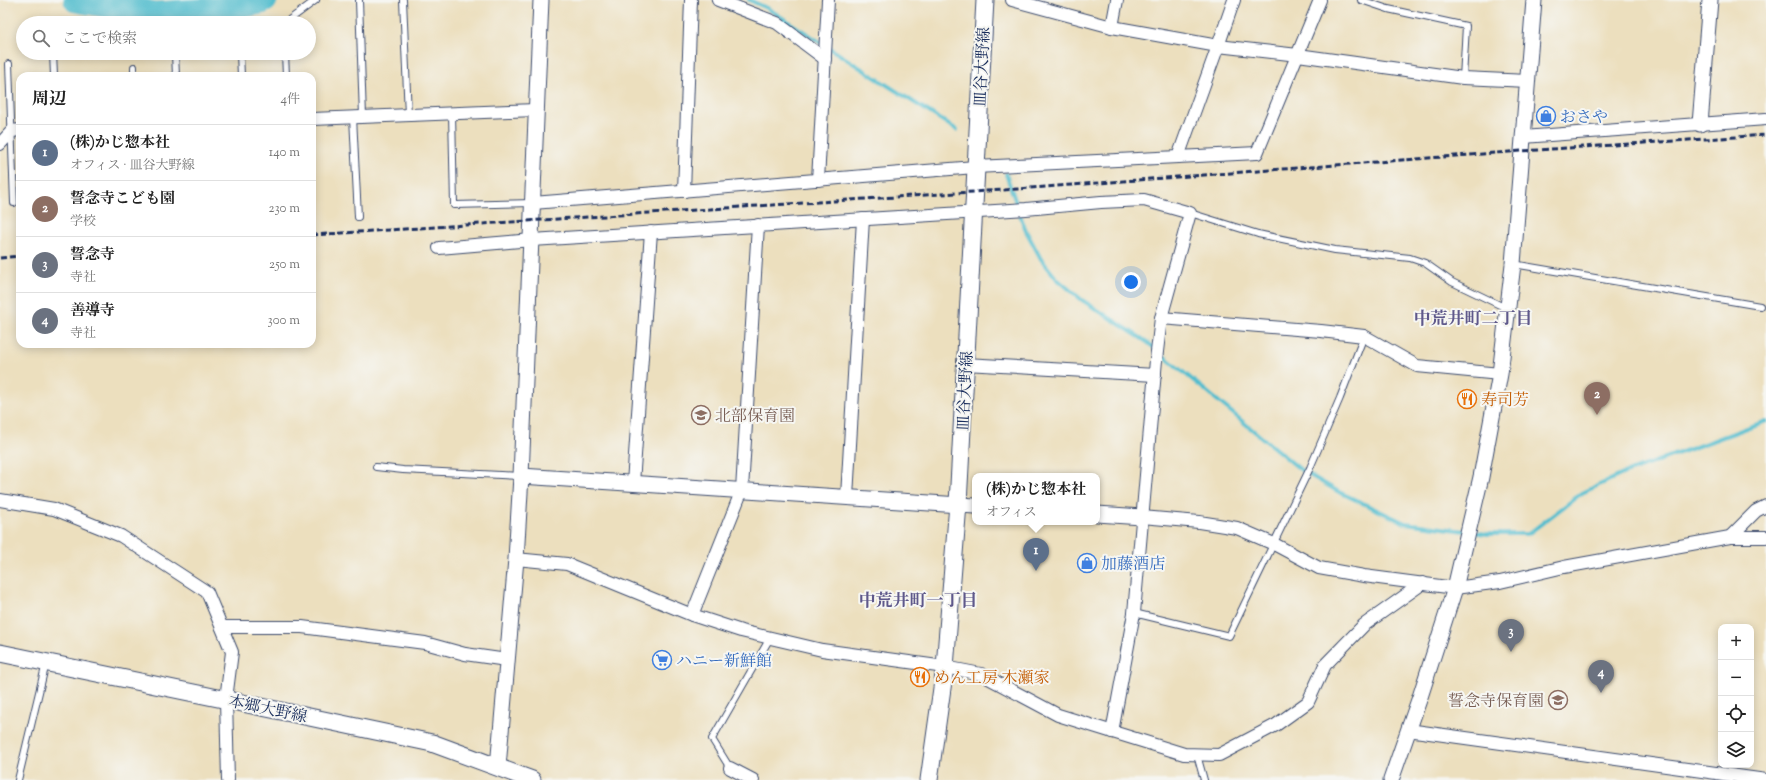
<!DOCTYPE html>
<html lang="ja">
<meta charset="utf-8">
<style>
body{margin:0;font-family:"Sorts Mill Goudy","Noto Serif JP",serif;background:#f2f2f2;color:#222}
.controls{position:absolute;right:12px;bottom:12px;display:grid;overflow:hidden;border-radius:8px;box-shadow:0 2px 10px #0003}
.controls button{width:36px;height:36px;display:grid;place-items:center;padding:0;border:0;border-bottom:1px solid #e0e0e0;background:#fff;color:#222;font:20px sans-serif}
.you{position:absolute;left:1131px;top:282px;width:14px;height:14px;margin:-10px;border:3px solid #fff;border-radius:50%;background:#1a73e8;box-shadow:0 0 0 6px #1a73e833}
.badge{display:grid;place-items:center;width:26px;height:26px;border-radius:50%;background:#7c3aed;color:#fff;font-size:13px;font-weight:700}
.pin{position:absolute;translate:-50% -33px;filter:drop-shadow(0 1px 2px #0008)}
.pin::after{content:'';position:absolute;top:21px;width:14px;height:12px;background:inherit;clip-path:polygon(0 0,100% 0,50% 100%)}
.popup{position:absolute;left:972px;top:473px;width:128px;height:52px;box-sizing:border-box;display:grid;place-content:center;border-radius:8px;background:#fff;filter:drop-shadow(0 1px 3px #0005);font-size:13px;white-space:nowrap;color:#767676}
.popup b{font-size:15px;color:#222}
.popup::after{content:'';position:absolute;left:50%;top:100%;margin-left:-8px;border:8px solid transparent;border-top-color:#fff}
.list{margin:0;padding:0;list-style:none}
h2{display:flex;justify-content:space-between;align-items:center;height:52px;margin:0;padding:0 16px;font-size:17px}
h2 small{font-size:13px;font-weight:400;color:#767676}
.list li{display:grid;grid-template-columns:26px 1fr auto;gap:12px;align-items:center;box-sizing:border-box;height:56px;padding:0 16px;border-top:1px solid #e0e0e0}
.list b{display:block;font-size:15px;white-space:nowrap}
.list p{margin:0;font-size:13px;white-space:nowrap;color:#767676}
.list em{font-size:13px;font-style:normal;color:#767676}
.icon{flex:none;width:22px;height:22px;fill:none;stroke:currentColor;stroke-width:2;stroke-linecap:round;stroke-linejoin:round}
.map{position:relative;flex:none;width:1766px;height:780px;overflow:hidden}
.search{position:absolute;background:#fff;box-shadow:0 2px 10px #0003;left:16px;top:16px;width:300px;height:44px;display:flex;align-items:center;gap:10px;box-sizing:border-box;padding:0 14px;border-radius:22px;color:#767676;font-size:15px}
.panel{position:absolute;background:#fff;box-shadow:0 2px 10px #0003;left:16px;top:72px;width:300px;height:276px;border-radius:12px}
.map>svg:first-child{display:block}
</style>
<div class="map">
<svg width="1766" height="780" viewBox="0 0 1766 780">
<rect width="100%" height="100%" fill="#f6f6f2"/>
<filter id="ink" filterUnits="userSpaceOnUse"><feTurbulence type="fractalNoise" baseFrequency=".025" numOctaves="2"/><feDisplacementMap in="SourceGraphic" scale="8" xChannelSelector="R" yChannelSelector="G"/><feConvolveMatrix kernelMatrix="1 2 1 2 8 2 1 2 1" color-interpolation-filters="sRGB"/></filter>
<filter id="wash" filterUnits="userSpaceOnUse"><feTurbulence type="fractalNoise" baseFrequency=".012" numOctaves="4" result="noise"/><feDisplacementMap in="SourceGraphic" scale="16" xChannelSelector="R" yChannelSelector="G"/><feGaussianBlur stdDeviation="0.9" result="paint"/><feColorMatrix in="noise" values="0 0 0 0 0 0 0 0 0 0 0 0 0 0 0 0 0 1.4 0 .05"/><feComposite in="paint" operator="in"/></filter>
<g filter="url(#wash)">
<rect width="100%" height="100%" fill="#ecdfbe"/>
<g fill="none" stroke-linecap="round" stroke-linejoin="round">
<g stroke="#52bdce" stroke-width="4">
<path d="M749 0 767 8 957 130"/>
<path d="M1006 174 1025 229 1041 259 1057 279 1082 300 1147 342 1301 470 1339 492 1405 523 1465 531"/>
<path d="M1472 532 1487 534H1528L1582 493 1625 473 1766 421"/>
</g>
<path stroke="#52bdce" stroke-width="25" d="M76 0 156 14 218 10 261 2 265 0"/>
</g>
</g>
<g filter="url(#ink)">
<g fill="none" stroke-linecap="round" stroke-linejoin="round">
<defs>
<g id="service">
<path d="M359 0 363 117"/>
<path d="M403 0 408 115"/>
<path d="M1361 0 1388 9 1466 26 1463 78"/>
<path d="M285 23 316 0"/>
<path d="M53 53 54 76"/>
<path d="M175 53 176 76"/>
<path d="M240 53 241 76"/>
<path d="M285 53 286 76"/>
<path d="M9 64 14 203"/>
<path d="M134 76V67"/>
<path d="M452 113 454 205 532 203"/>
<path d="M353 117 358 217"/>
<path d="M1190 213 1258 234 1335 250 1410 258 1425 263 1452 282 1508 309"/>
<path d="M1513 264 1760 306"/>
<path d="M376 467 403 470 520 476"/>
<path d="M1134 613 1229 636 1310 468 1340 398 1364 336"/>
<path d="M1197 755 1204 780"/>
<path d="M730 768 712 739 770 638"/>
<path d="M18 780 46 663"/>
</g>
<g id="minor">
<path d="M718 0 777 23 825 59"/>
<path d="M1012 0 1112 27 1218 46 1234 0"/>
<path d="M1112 27 1117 0"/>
<path d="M312 119 536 110"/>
<path d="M1523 137 1766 119"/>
<path d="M0 144 12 131 20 130"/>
<path d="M1178 157 1257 153 1320 0"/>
<path d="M818 180 828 0"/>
<path d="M684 191 691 0"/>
<path d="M533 203 975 167 1178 157 1218 46 1298 55 1463 78 1528 81"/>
<path d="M439 248 532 240 1026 209 1101 202 1144 200 1190 213 1161 318 1156 360 1134 613 1112 732"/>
<path d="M1161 318 1321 331 1364 336 1417 366 1500 374"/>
<path d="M965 364 1155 375"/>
<path d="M633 483 651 232"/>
<path d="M847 497 863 219"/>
<path d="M0 500 54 509 121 536 207 592 232 652 226 699 228 780"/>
<path d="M1142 517 1199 522 1237 528 1274 544 1319 568 1364 576 1455 588 1500 582 1564 567 1730 537H1766"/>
<path d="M1730 537 1756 511 1766 506"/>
<path d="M516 559 567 564 692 615 741 631 822 650 945 667 981 674 1058 715 1184 754 1219 755 1276 725 1308 702 1325 665 1364 625 1423 583"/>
<path d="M692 615 742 490 758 225"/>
<path d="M222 627H302L425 643 465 654 507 660"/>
<path d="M1408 730 1766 780"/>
<path d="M730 768 753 780"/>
</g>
<g id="tertiary">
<path d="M1700 124 1710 0"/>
<path d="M521 476 975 506"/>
<path d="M1097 514 1142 517"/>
<path d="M498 767 516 559 521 476 541 0"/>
<path d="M1391 780 1420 697 1455 588 1481 477 1500 374 1513 264 1534 0"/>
</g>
<g id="secondary">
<path d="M0 653 281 711 432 743 532 780"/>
<path d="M929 780 945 667 958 504 985 0"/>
</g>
</defs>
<use href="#service" stroke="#3a496c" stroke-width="8"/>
<use href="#minor" stroke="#3a496c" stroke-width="14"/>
<use href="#tertiary" stroke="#3a496c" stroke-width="17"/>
<use href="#secondary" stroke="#3a496c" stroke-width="19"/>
<use href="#service" stroke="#fff" stroke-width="6"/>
<use href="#minor" stroke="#fff" stroke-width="12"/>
<use href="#tertiary" stroke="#fff" stroke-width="15"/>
<use href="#secondary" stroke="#fff" stroke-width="17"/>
<g stroke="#1b2f5e" stroke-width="3" stroke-dasharray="6 3" stroke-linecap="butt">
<path d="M312 235 1018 189 1522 151 1766 135"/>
<path d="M0 258 20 256"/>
</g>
</g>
</g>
<defs>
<symbol id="shop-ring" viewBox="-11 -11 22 22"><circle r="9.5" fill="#f6f6f2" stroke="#3f7fe0" stroke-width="1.5"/><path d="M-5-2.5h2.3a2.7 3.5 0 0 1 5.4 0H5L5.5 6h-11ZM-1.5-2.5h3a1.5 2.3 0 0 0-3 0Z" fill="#3f7fe0"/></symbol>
<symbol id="restaurant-ring" viewBox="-11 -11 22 22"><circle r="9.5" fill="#f6f6f2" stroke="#e8710a" stroke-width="1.5"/><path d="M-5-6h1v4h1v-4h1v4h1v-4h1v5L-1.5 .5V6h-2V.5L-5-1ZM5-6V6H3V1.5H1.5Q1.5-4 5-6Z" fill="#e8710a"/></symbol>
<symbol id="school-ring" viewBox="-11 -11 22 22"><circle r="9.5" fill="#f6f6f2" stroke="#8d6e63" stroke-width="1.5"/><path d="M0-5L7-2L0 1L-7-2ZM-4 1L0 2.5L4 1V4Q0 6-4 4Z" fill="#8d6e63"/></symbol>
<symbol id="supermarket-ring" viewBox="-11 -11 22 22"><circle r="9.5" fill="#f6f6f2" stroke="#3f7fe0" stroke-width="1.5"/><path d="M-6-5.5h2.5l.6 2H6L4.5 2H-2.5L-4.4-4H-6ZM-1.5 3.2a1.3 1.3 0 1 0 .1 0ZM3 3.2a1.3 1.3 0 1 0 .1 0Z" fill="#3f7fe0"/></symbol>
</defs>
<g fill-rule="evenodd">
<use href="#shop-ring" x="1535" y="105" width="22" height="22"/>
<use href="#restaurant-ring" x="1456" y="388" width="22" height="22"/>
<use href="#school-ring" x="690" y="404" width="22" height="22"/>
<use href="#shop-ring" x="1076" y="552" width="22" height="22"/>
<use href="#supermarket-ring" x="651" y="649" width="22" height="22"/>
<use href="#restaurant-ring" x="909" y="666" width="22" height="22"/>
<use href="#school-ring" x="1547" y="689" width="22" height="22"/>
</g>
<g text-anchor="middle" stroke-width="4" stroke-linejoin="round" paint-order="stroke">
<g font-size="16" fill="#1b2f5e" stroke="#f6f6f2">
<text transform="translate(981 67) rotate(-87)" y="6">皿谷大野線</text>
<text transform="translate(964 391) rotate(-87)" y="6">皿谷大野線</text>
<text transform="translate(268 708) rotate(12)" y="6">本郷大野線</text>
</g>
<g font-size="16" fill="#366cbe" stroke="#f6f6f2" text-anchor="start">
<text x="1560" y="122">おさや</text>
<text x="1101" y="569">加藤酒店</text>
<text x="676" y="666">ハニー新鮮館</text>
</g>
<g font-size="16" fill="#c56008" stroke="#f6f6f2" text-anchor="start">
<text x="1481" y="405">寿司芳</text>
<text x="934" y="683">めん工房 木瀬家</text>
</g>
<g font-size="16" fill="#785e54" stroke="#f6f6f2" text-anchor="start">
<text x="715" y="421">北部保育園</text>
<text x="1544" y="706" text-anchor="end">誓念寺保育園</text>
</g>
<g font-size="17" font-weight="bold" fill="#5f598b" stroke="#f6f6f2">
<text x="1473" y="324">中荒井町二丁目</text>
<text x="918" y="606">中荒井町一丁目</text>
</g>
</g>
</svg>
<div class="controls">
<button>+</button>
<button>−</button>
<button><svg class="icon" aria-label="locate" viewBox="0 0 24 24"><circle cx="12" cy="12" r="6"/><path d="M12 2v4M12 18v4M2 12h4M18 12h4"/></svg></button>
<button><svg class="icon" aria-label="layers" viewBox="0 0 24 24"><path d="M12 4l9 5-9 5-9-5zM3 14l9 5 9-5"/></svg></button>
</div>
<div class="you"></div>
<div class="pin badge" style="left:1036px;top:571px;background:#5c6f8a">1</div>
<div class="popup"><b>(株)かじ惣本社</b>オフィス</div>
<div class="pin badge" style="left:1597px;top:415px;background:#8d6e63">2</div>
<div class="pin badge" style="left:1511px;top:652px;background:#6b7280">3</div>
<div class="pin badge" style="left:1601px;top:693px;background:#6b7280">4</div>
<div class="search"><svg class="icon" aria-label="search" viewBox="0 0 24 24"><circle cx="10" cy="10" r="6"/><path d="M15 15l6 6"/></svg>ここで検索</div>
<section class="panel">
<h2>周辺<small>4件</small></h2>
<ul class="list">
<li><span class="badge" style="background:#5c6f8a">1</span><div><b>(株)かじ惣本社</b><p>オフィス · 皿谷大野線</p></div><em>140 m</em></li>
<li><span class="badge" style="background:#8d6e63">2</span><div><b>誓念寺こども園</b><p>学校</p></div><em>230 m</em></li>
<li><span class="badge" style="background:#6b7280">3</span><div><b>誓念寺</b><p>寺社</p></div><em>250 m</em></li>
<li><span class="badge" style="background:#6b7280">4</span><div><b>善導寺</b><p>寺社</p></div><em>300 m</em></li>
</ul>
</section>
</div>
